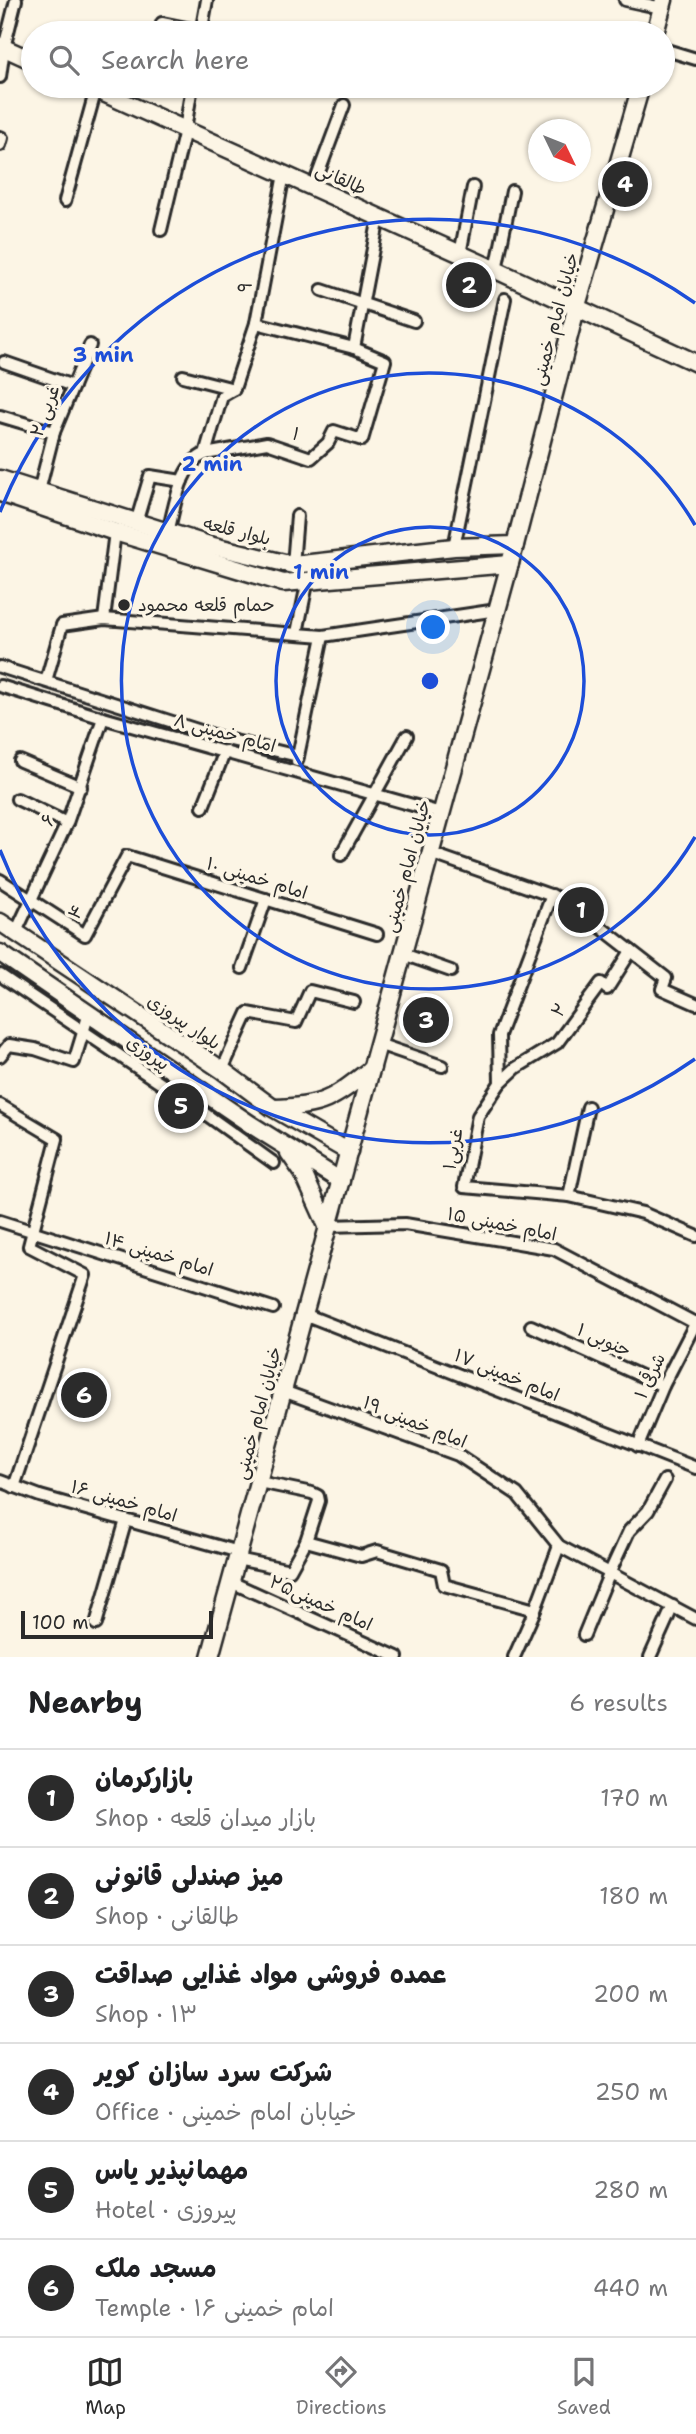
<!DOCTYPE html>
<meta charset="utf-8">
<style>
body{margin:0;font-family:"Shantell Sans","Playpen Sans Arabic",sans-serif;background:#f2f2f2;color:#202124}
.compass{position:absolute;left:528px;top:119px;width:63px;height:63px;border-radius:50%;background:#fff;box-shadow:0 2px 5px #0004;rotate:133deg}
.scale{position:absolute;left:21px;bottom:18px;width:192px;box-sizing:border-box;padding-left:7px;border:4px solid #2b2b2b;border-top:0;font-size:19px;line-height:24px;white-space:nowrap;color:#2b2b2b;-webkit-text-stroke:5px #fcf5e5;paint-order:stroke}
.you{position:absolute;left:434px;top:628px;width:24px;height:24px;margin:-18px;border:5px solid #fff;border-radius:50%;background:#1a73e8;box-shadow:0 0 0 10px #1a73e833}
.badge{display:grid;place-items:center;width:46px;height:46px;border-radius:50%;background:#2b2b2b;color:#fff;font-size:23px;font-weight:700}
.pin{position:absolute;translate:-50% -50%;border:4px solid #fff;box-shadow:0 2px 7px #0006}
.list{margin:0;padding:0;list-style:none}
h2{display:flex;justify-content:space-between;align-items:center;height:91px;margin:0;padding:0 28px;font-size:30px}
h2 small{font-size:23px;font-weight:400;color:#757577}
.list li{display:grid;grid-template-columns:46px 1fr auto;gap:21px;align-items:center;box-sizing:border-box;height:98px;padding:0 28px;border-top:2px solid #e0e0e0}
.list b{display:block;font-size:26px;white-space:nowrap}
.list p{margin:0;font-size:23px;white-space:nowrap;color:#757577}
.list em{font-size:23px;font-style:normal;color:#757577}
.icon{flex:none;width:38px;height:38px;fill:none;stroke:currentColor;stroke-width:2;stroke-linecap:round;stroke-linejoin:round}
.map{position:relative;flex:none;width:696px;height:1657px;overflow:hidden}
.search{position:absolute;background:#fff;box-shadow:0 2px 5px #0004;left:21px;right:21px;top:21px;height:77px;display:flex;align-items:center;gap:18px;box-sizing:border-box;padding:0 24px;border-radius:38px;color:#757577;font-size:26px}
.sheet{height:679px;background:#fff}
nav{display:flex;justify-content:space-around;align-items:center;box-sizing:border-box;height:98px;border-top:2px solid #e0e0e0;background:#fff;font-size:19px;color:#757577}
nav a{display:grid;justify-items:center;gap:4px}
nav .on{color:#2b2b2b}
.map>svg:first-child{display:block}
</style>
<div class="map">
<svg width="696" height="1657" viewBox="0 0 696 1657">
<rect width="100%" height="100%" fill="#fcf5e5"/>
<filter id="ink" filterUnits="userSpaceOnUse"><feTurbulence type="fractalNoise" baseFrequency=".0143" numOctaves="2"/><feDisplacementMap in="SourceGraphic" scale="14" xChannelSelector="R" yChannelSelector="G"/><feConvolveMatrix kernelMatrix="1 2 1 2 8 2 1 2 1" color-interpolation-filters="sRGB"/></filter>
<g filter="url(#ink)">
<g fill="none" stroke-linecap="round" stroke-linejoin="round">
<defs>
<g id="street">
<path d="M625 0 662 8"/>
<path d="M162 23 211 33"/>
<path d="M201 33 207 0"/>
<path d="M663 49 696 59"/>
<path d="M0 77 4 48 16 0"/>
<path d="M0 137 2 138 0 145"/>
<path d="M313 188 344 105"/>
<path d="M65 201 96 89"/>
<path d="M161 230 185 130 192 86"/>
<path d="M460 254 473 187"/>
<path d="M496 270 512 191"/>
<path d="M322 290 414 321"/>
<path d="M354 348 379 217"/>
<path d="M4 362 73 386"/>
<path d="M183 376 234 389"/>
<path d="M0 416 54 432"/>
<path d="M205 454 267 443 311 458 328 443 334 431 362 440 385 361 354 348 256 323"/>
<path d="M39 491 54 432 90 345"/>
<path d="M136 523 150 476 182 481"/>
<path d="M168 532C175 508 179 464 205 454L222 396 234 389 256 323 284 174"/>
<path d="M454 547 505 299"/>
<path d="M293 565 297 516"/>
<path d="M104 619 115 532"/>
<path d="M297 633 308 579"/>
<path d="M0 667 226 739 298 756"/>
<path d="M46 681 62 625 104 619 323 636 497 610"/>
<path d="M0 686 103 718 441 813"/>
<path d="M20 761 81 787"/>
<path d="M297 761 323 636"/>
<path d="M17 799 67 823"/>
<path d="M203 807 225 751"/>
<path d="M430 853 567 901 666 978 662 989 696 1004"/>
<path d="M341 855 407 736"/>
<path d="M0 880 85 935 127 856 377 934"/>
<path d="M552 895 499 1035 500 1083 478 1116 464 1187 569 1196 643 1213 696 1236"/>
<path d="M16 932 67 823 103 718"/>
<path d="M403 954 451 971"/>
<path d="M242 968 266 899"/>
<path d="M0 975 197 1108 274 1163"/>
<path d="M378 1044 442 1066"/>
<path d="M0 1056 9 1045 35 1049 74 1062 89 1013"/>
<path d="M222 1070 248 1013 296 1022 310 991 354 1002"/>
<path d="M500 1083 516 1068 557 1043 601 983 607 989 631 951"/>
<path d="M0 1105 57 1139 29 1246 85 1275 14 1487"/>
<path d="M569 1196 588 1107"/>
<path d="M0 1221 273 1308"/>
<path d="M327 1226 405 1224 554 1249 695 1323"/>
<path d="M304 1314 696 1468"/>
<path d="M531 1326 663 1386"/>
<path d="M283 1391 458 1455 517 1494 559 1546 696 1619"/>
<path d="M638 1446 663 1386 696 1322"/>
<path d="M0 1481 40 1496 239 1552"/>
<path d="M306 1541 361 1556 377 1551 441 1570 444 1585 535 1610"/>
<path d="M237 1559 290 1570 306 1541 319 1501 318 1496 312 1493 259 1482"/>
<path d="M231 1582 397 1657"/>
<path d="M96 1624 126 1520"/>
<path d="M584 1635 610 1572 629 1531 648 1511 665 1480"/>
<path d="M514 1657 535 1610 559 1546"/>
<path d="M650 1657 673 1606"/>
</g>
<g id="secondary">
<path d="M655 33 664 0"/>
<path d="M0 46 33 61"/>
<path d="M88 86 496 270 696 363"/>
<path d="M0 479 209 545 293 565 454 547 515 545"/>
<path d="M0 493 115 532 283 583 510 564"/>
<path d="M0 922 222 1070 273 1108 349 1152"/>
<path d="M0 953 250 1124 341 1181"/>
<path d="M274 1108C324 1107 334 1098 372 1068"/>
<path d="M289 1153 303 1173 327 1226"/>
<path d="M210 1657 515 545 576 309 641 86"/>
</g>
</defs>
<use href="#street" stroke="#2b2b2b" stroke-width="16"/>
<use href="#secondary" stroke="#2b2b2b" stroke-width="21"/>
<use href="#street" stroke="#fcf5e5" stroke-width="10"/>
<use href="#secondary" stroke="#fcf5e5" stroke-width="16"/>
</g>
</g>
<g fill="none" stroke="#1d4ed8" stroke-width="3.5">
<circle cx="430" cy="681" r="154"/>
<path d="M695 837A308 308 0 1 1 695 525"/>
<path d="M695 1059A462 462 0 0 1 0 850M0 512A462 462 0 0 1 695 303"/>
</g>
<circle fill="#2b2b2b" stroke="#fcf5e5" stroke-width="2.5" cx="124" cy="605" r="7"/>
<g text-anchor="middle" stroke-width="7" stroke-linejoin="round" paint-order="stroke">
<g font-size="18" fill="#2b2b2b" stroke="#fcf5e5">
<text transform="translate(341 179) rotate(24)" y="6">طالقانی</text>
<text transform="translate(245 287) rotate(-79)" y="6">۹</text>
<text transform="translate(555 319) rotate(-75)" y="6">خیابان امام خمینی</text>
<text transform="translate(45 411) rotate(-70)" y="6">۲ غربی</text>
<text transform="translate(296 434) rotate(19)" y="6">۱</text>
<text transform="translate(237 531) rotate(14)" y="6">بلوار قلعه</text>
<text transform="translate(225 733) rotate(15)" y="6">امام خمینی ۸</text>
<text transform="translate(48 820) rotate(-67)" y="6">۶</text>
<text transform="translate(407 866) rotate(-75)" y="6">خیابان امام خمینی</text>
<text transform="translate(257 878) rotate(17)" y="6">امام خمینی ۱۰</text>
<text transform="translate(76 912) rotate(-56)" y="6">۴</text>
<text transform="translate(559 1010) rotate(-56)" y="6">۲</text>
<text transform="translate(184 1022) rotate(34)" y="6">بلوار پیروزی</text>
<text transform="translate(148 1053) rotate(34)" y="6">پیروزی</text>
<text transform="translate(453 1149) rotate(-79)" y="6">غربی۱</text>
<text transform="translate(502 1224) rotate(11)" y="6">امام خمینی ۱۵</text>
<text transform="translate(159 1254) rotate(17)" y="6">امام خمینی ۱۴</text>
<text transform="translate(604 1340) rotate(24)" y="6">۱ جنوبی</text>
<text transform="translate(507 1375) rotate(22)" y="6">امام خمینی ۱۷</text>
<text transform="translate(650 1376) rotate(-65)" y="6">۱ شرقی</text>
<text transform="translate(258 1413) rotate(-75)" y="6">خیابان امام خمینی</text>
<text transform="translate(415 1422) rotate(22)" y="6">امام خمینی ۱۹</text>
<text transform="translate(124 1501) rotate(16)" y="6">امام خمینی ۱۶</text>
<text transform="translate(321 1603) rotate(24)" y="6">امام خمینی۲۵</text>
</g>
<g font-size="18" fill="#2b2b2b" stroke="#fcf5e5" text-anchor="start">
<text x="138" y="611">حمام قلعه محمود</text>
</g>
</g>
<circle cx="430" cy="681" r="10" fill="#1d4ed8" stroke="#fcf5e5" stroke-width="3.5"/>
<g font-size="21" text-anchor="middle" font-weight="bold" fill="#1d4ed8" stroke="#fcf5e5" stroke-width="7" stroke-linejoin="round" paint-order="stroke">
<text x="103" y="362">3 min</text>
<text x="212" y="471">2 min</text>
<text x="321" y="579">1 min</text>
</g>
</svg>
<svg class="compass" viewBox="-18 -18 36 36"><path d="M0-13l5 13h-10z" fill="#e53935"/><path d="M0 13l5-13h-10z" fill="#757577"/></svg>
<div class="scale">100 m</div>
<div class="you"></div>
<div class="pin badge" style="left:581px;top:910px">1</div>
<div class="pin badge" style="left:469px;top:285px">2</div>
<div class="pin badge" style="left:426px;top:1020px">3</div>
<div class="pin badge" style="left:625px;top:184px">4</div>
<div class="pin badge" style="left:181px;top:1106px">5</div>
<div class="pin badge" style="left:84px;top:1395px">6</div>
<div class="search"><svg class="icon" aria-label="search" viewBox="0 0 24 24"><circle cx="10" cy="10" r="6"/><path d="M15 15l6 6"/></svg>Search here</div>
</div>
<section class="sheet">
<h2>Nearby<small>6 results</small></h2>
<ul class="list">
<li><span class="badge">1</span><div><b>بازارکرمان</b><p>Shop · بازار میدان قلعه</p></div><em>170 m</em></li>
<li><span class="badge">2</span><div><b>میز صندلی قانونی</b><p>Shop · طالقانی</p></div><em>180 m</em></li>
<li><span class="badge">3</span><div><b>عمده فروشی مواد غذایی صداقت</b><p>Shop · ۱۳</p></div><em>200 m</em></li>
<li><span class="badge">4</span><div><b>شرکت سرد سازان کویر</b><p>Office · خیابان امام خمینی</p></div><em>250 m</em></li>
<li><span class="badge">5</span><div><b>مهمانپذیر یاس</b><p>Hotel · پیروزی</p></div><em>280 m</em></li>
<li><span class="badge">6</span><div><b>مسجد ملک</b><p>Temple · امام خمینی ۱۶</p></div><em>440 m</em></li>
</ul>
</section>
<nav>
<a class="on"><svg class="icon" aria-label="map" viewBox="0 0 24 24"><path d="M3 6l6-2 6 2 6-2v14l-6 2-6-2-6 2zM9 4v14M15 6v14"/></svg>Map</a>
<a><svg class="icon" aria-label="directions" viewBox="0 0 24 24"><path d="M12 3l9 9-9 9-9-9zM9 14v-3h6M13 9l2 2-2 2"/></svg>Directions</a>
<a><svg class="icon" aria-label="saved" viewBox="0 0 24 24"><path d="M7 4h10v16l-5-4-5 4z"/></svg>Saved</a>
</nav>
